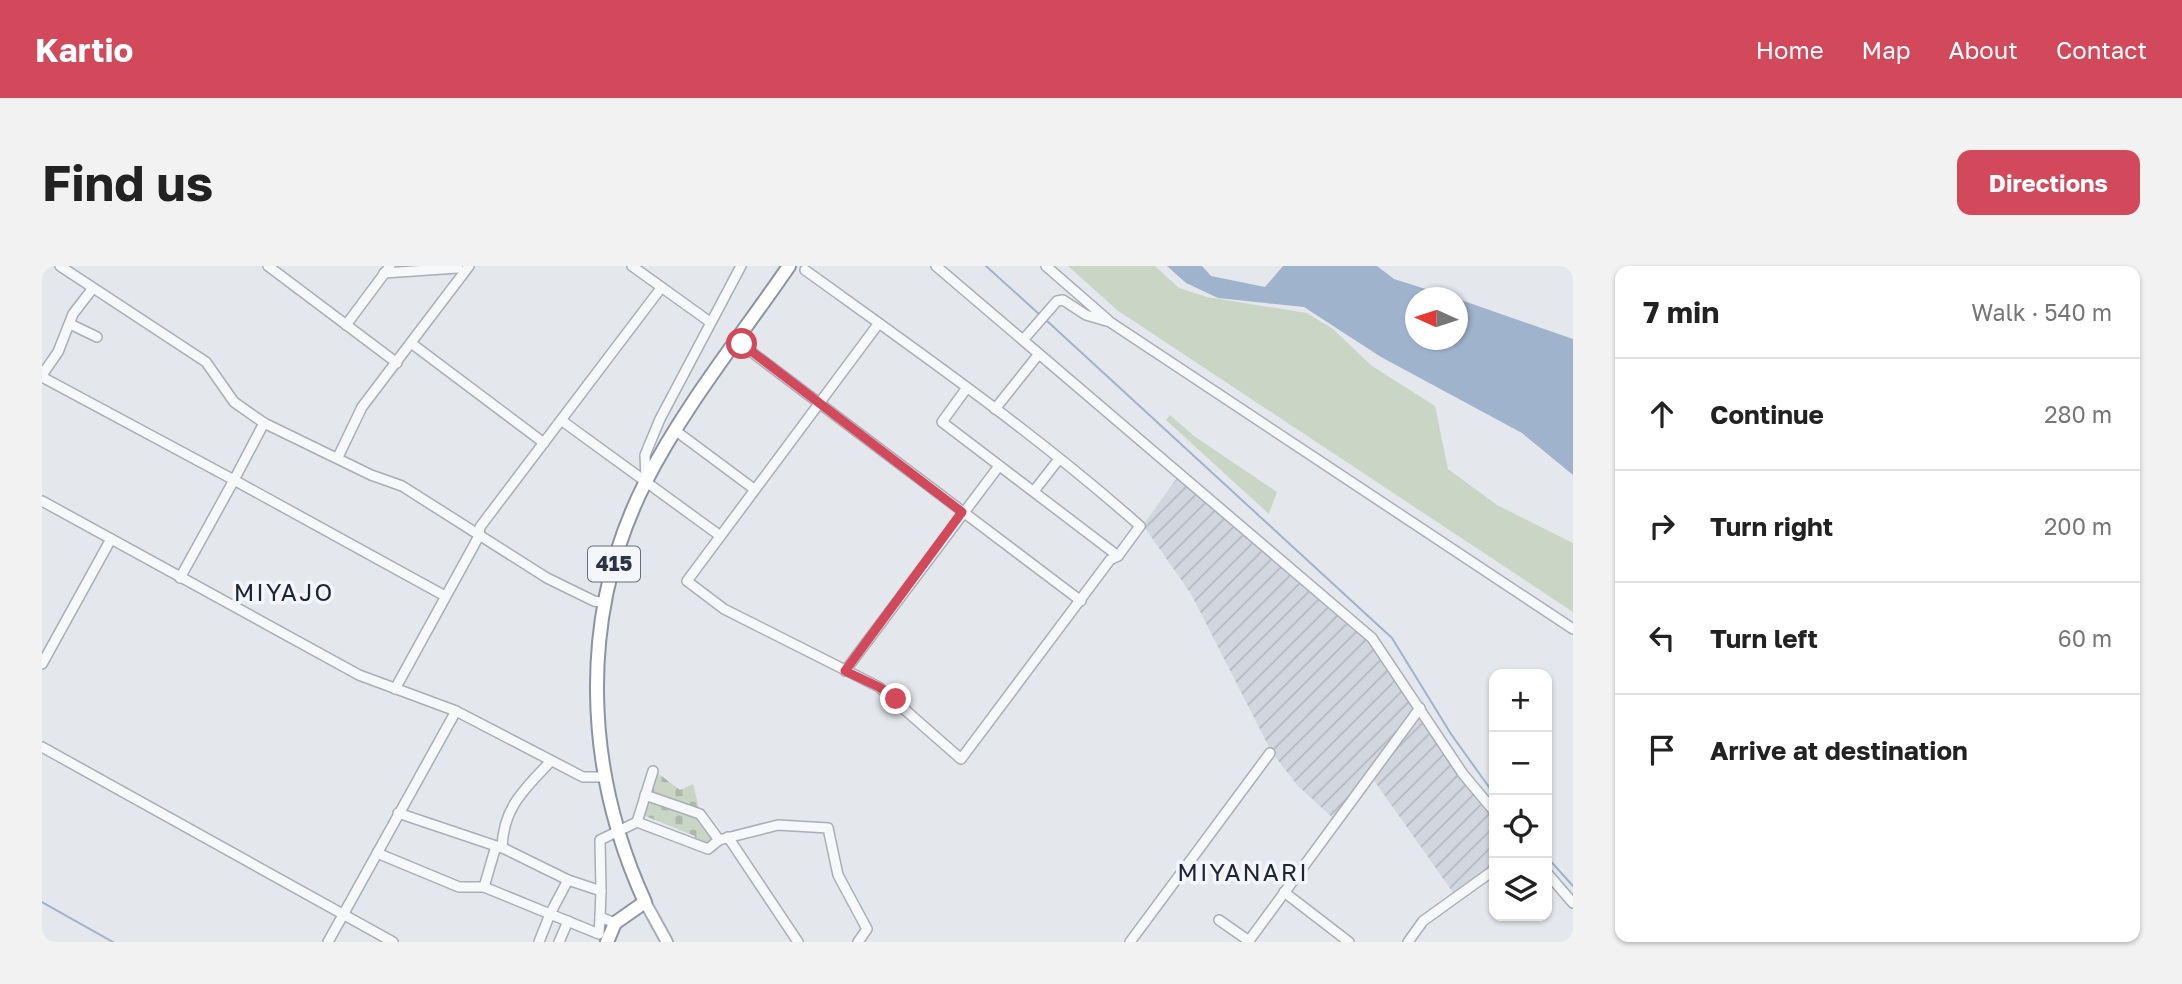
<!DOCTYPE html>
<meta charset="utf-8">
<style>
body{margin:0;font-family:"Golos Text",sans-serif;background:#f2f2f2;color:#222}
.controls{position:absolute;right:21px;bottom:21px;display:grid;overflow:hidden;border-radius:14px;box-shadow:0 2px 5px #0004}
.controls button{width:63px;height:63px;display:grid;place-items:center;padding:0;border:0;border-bottom:2px solid #e0e0e0;background:#fff;color:#222;font:35px sans-serif}
.compass{position:absolute;left:1363px;top:21px;width:63px;height:63px;border-radius:50%;background:#fff;box-shadow:0 2px 5px #0004;rotate:273deg}
.stop{position:absolute;width:21px;height:21px;margin:-16px;border:5px solid #d1495b;border-radius:50%;background:#fff}
.stop.end{background:#d1495b;border-color:#fff;box-shadow:0 2px 7px #0008}
.list{margin:0;padding:0;list-style:none}
h2{display:flex;justify-content:space-between;align-items:center;height:91px;margin:0;padding:0 28px;font-size:30px}
h2 small{font-size:23px;font-weight:400;color:#767676}
.list li{display:grid;grid-template-columns:46px 1fr auto;gap:21px;align-items:center;box-sizing:border-box;height:112px;padding:0 28px;border-top:2px solid #e0e0e0}
.list b{display:block;font-size:26px;white-space:nowrap}
.list em{font-size:23px;font-style:normal;color:#767676}
.icon{flex:none;width:38px;height:38px;fill:none;stroke:currentColor;stroke-width:2;stroke-linecap:round;stroke-linejoin:round}
.map{position:relative;flex:none;width:1531px;height:676px;overflow:hidden;border-radius:14px}
header{display:flex;align-items:center;gap:42px;box-sizing:border-box;height:98px;padding:0 35px;background:#d1495b;color:#fff}
header strong{font-size:33px}
nav{display:flex;gap:38px;margin-inline-start:auto;font-size:24px}
.intro{display:flex;align-items:center;justify-content:space-between;box-sizing:border-box;height:168px;padding:0 42px}
h1{margin:0;font-size:49px}
.button{padding:18px 32px;border-radius:14px;background:#d1495b;color:#fff;font-size:24px;font-weight:700}
main{display:flex;gap:42px;padding:0 42px}
aside{flex:1;background:#fff;border-radius:14px;box-shadow:0 2px 5px #0004}
.map>svg:first-child{display:block}
</style>
<header>
<strong>Kartio</strong>
<nav><a>Home</a><a>Map</a><a>About</a><a>Contact</a></nav>
</header>
<div class="intro"><h1>Find us</h1><a class="button">Directions</a></div>
<main>
<div class="map">
<svg width="1531" height="676" viewBox="0 0 1531 676">
<defs>
<pattern id="industrial-furrows" width="10" height="10" patternUnits="userSpaceOnUse" patternTransform="scale(1.75)"><rect width="10" height="10" fill="#d2d6de"/><path d="M-1 1l2-2M0 10L10 0M9 11l2-2" fill="none" stroke="#b4b8c0"/></pattern>
<pattern id="cemetery-stones" width="16" height="16" patternUnits="userSpaceOnUse" patternTransform="scale(1.75)"><rect width="16" height="16" fill="#c9d6c5"/><path d="M2 7V4a2 2 0 0 1 4 0v3zM10 15v-3a2 2 0 0 1 4 0v3z" fill="#adb8ab"/></pattern>
</defs>
<rect width="100%" height="100%" fill="#e4e7ec"/>
<path fill="url(#industrial-furrows)" d="M1135 212 1312 360 1334 383 1387 467 1452 553V598L1412 628 1326 506 1292 553 1255 519 1229 485 1149 328 1101 259Z"/>
<g fill="#c9d6c5">
<path d="M1026 0H1113L1137 22 1165 31 1265 47 1291 63 1330 100 1393 140 1406 203 1455 239 1531 277V346L1075 44Z"/>
<path d="M1128 149 1152 170 1235 226 1227 248 1124 154Z"/>
</g>
<path fill="url(#cemetery-stones)" d="M613 505 638 524 651 518 658 546 672 574 664 581 651 576 653 570 603 550 601 555 596 553Z"/>
<path fill="#9fb4cc" d="M1125 0H1160L1169 10 1223 21 1241 0H1335L1352 13 1409 31 1374 32V74H1416V33L1531 73V209L1480 167 1339 91 1262 41 1176 32 1144 17Z"/>
<g fill="none" stroke-linecap="round" stroke-linejoin="round">
<g stroke="#9fb4cc" stroke-width="2">
<path d="M944 0 997 48"/>
<path d="M1004 54 1350 372 1409 468 1452 528"/>
<path d="M1505 591 1531 620"/>
<path d="M0 636 71 676"/>
</g>
<defs>
<g id="minor">
<path d="M18 0 164 96 192 136 222 157 329 209 360 220 505 312 552 335 563 337"/>
<path d="M226 0 355 97"/>
<path d="M590 0 668 56"/>
<path d="M894 0 1330 372 1421 508 1452 545"/>
<path d="M1004 0 1066 54"/>
<path d="M763 4C877 86 993 167 1098 260L1076 290 1068 294 919 493 837 421 682 343 645 315 837 57"/>
<path d="M342 7 416 2"/>
<path d="M28 58 55 71"/>
<path d="M304 59 348 0"/>
<path d="M981 74 1015 35 1021 34 1044 49 1068 56 1531 363"/>
<path d="M695 75 1039 335"/>
<path d="M369 77 502 177"/>
<path d="M0 109 16 86 31 48 51 22"/>
<path d="M0 111 192 214 222 157"/>
<path d="M924 123 900 156 1076 290"/>
<path d="M953 143 996 89"/>
<path d="M519 154 677 269"/>
<path d="M634 165 712 223"/>
<path d="M296 191 320 141 427 0"/>
<path d="M604 213 603 189 618 153 699 0"/>
<path d="M992 225 1017 193"/>
<path d="M0 235 317 409 414 445 541 511H561"/>
<path d="M138 312 192 214 403 330"/>
<path d="M0 398 69 273"/>
<path d="M803 405 957 200"/>
<path d="M353 423 437 270 438 261 619 22"/>
<path d="M0 481 351 676"/>
<path d="M356 547 463 583 526 614 559 625 558 651 573 657"/>
<path d="M595 556 666 583 677 574 658 548 603 529"/>
<path d="M686 571 756 676"/>
<path d="M677 574 736 559 786 562 796 609 825 663 816 676"/>
<path d="M454 580 442 621 508 648 526 614"/>
<path d="M460 582C461 541 483 523 509 495"/>
<path d="M335 587 417 621H442"/>
<path d="M1505 607 1531 637"/>
<path d="M559 625 558 574 595 556 611 505"/>
<path d="M1242 626 1307 676"/>
<path d="M1177 654 1207 675"/>
<path d="M286 676 414 445"/>
<path d="M497 676 508 648 557 668 558 651"/>
<path d="M517 676 526 655"/>
<path d="M1088 676 1228 487"/>
<path d="M1206 676 1378 442"/>
<path d="M1366 676 1381 655 1452 604"/>
</g>
<path id="major" d="M603 636 625 676"/>
<path id="highway" d="M565 676 573 657 603 636C542 503 536 350 603 217 642 140 699 70 747 0"/>
</defs>
<use href="#minor" stroke="#a9aeb7" stroke-width="12"/>
<use href="#major" stroke="#a3abb8" stroke-width="14"/>
<use href="#highway" stroke="#8b94a3" stroke-width="16"/>
<use href="#minor" stroke="#f7f8fa" stroke-width="9"/>
<use href="#major" stroke="#fff" stroke-width="10"/>
<use href="#highway" stroke="#fff" stroke-width="12"/>
</g>
<g fill="none" stroke-linecap="round" stroke-linejoin="round">
<path stroke="#d1495b" stroke-width="9" d="M700 78 920 246 803 405 837 421 854 433"/>
</g>
<g text-anchor="middle" stroke-width="7" stroke-linejoin="round" paint-order="stroke">
<rect fill="#f4f6f9" stroke="#676e7b" stroke-width="2" x="546" y="280.5" width="52" height="35" rx="5"/>
<g font-size="21" font-weight="bold" fill="#2b3445">
<text x="572" y="305">415</text>
</g>
<g font-size="24" letter-spacing="2" fill="#1d2536" stroke="#f4f6f9">
<text x="242" y="335">MIYAJO</text>
<text x="1201" y="615">MIYANARI</text>
</g>
</g>
</svg>
<div class="controls">
<button>+</button>
<button>−</button>
<button><svg class="icon" aria-label="locate" viewBox="0 0 24 24"><circle cx="12" cy="12" r="6"/><path d="M12 2v4M12 18v4M2 12h4M18 12h4"/></svg></button>
<button><svg class="icon" aria-label="layers" viewBox="0 0 24 24"><path d="M12 4l9 5-9 5-9-5zM3 14l9 5 9-5"/></svg></button>
</div>
<svg class="compass" viewBox="-18 -18 36 36"><path d="M0-13l5 13h-10z" fill="#e53935"/><path d="M0 13l5-13h-10z" fill="#767676"/></svg>
<div class="stop" style="left:700px;top:78px"></div>
<div class="stop end" style="left:854px;top:433px"></div>
</div>
<aside>
<h2>7 min<small>Walk · 540 m</small></h2>
<ul class="list">
<li><svg class="icon" aria-label="ahead" viewBox="0 0 24 24"><path d="M12 20V5M6 11l6-6 6 6"/></svg><div><b>Continue</b></div><em>280 m</em></li>
<li><svg class="icon" aria-label="right" viewBox="0 0 24 24"><path d="M7 20v-9h11M14 6l5 5-5 5"/></svg><div><b>Turn right</b></div><em>200 m</em></li>
<li><svg class="icon" aria-label="left" viewBox="0 0 24 24"><path d="M17 20v-9H6M10 6l-5 5 5 5"/></svg><div><b>Turn left</b></div><em>60 m</em></li>
<li><svg class="icon" aria-label="arrive" viewBox="0 0 24 24"><path d="M6 21V4h12l-3 4 3 4H6"/></svg><div><b>Arrive at destination</b></div></li>
</ul>
</aside>
</main>
